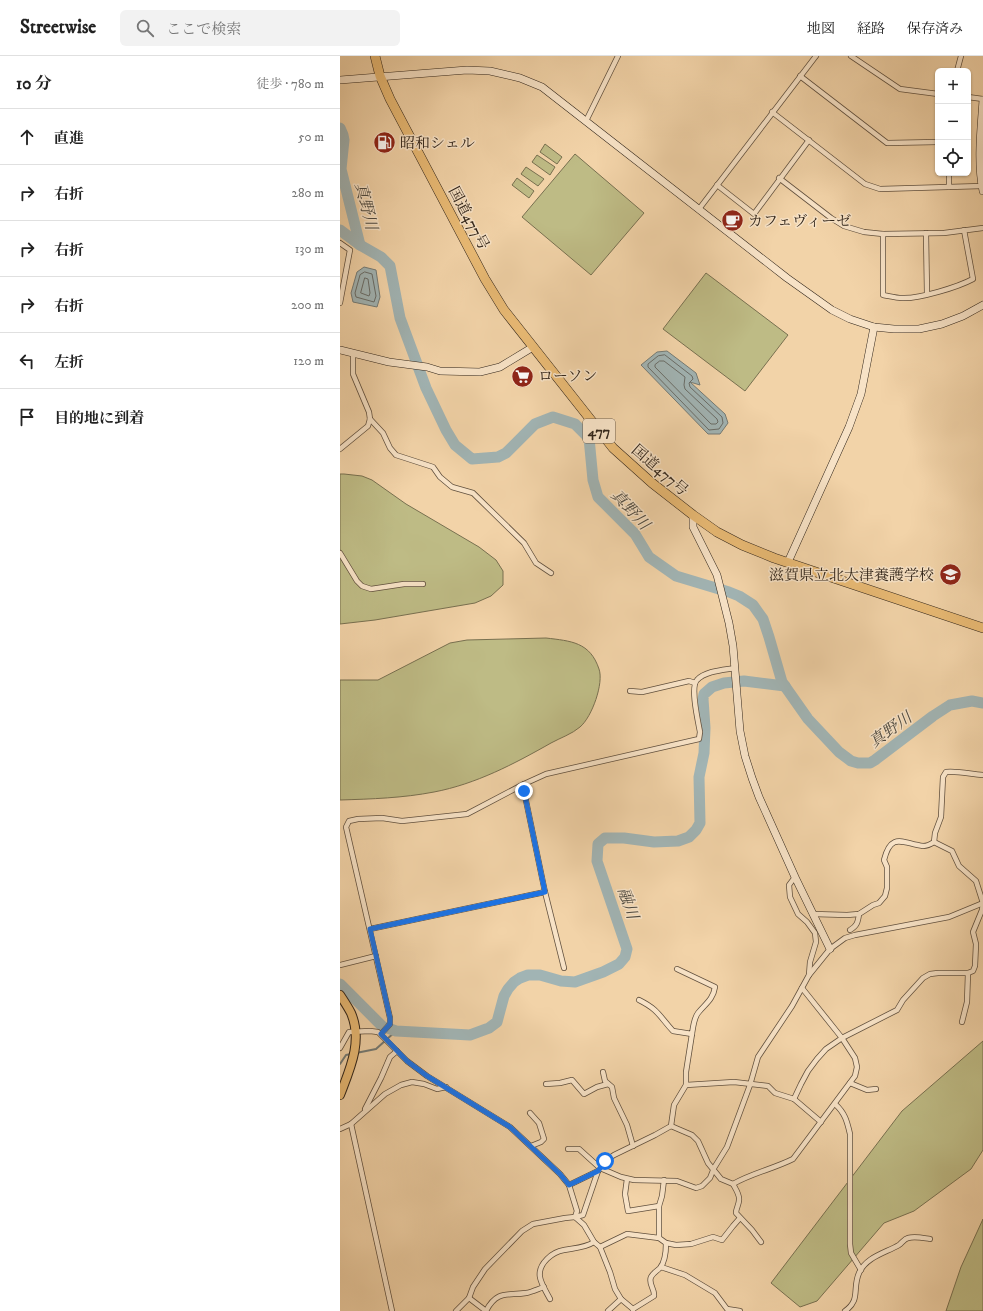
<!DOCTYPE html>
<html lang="ja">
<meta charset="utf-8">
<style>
body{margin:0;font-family:"IM FELL DW Pica","Noto Serif JP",serif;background:#f2f2f2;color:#222}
.controls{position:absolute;right:12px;top:12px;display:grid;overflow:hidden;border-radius:6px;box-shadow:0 1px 3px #0004}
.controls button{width:36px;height:36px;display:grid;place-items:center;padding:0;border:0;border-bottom:1px solid #e0e0e0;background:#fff;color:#222;font:20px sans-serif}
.stop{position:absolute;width:12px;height:12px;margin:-9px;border:3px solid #1a73e8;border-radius:50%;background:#fff}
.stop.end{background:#1a73e8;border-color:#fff;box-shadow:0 1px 4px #0008}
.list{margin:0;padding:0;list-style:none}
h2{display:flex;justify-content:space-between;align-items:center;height:52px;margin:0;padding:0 16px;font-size:17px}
h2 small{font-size:13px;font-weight:400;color:#767676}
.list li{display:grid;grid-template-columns:26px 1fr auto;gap:12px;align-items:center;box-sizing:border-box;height:56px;padding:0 16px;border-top:1px solid #e0e0e0}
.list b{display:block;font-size:15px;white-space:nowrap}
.list em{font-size:13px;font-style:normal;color:#767676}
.icon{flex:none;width:22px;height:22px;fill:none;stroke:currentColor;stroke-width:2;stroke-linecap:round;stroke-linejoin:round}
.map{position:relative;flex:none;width:643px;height:1255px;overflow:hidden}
header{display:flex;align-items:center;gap:24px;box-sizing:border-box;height:56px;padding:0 20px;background:#fff;border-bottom:1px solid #e0e0e0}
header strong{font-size:19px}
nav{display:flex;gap:22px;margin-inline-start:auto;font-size:14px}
.search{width:280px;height:36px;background:#f2f2f2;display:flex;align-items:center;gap:10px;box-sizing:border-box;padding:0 14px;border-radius:6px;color:#767676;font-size:15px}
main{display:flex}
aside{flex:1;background:#fff}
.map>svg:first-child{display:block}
</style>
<header>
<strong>Streetwise</strong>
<div class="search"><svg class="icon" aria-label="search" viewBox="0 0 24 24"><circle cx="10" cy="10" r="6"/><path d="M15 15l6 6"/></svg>ここで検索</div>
<nav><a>地図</a><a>経路</a><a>保存済み</a></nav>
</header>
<main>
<aside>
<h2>10 分<small>徒歩 · 780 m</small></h2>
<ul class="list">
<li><svg class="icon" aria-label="ahead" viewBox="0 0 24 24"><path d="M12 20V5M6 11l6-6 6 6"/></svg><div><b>直進</b></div><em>50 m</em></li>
<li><svg class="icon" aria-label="right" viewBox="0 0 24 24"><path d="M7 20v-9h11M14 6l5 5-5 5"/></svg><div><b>右折</b></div><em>280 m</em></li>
<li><svg class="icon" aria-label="right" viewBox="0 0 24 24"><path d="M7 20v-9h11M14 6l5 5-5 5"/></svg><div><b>右折</b></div><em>130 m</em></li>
<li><svg class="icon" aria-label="right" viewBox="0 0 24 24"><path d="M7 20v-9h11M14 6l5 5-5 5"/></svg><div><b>右折</b></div><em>200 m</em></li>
<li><svg class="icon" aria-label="left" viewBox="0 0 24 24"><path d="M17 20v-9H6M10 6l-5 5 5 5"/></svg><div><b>左折</b></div><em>120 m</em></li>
<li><svg class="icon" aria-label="arrive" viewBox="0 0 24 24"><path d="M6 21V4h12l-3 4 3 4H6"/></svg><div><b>目的地に到着</b></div></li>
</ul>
</aside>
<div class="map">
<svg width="643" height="1255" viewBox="0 0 643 1255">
<rect width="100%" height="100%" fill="#f2d3a8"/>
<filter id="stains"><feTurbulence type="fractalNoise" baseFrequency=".005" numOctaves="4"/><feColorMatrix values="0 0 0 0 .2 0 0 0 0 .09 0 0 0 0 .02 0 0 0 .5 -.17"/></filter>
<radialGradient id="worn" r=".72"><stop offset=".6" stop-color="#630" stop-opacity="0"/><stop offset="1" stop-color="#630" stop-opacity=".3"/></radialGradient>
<g fill="#bebb85" stroke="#787050">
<path d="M205 88 222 101 217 108 200 96Z"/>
<path d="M235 98 304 157 251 219 182 161Z"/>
<path d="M197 99 215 111 210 119 192 106Z"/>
<path d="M186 111 204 123 198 130 181 118Z"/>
<path d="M177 122 194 135 189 142 172 129Z"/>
<path d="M366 217 448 279 405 335 323 273Z"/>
<path d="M0 418H4L22 420 32 424 66 448 139 491 156 504 163 515V529L151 540 135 547 35 564 0 568Z"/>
<path d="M206 582C231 585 250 586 259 613 264 627 252 661 240 671 232 678 220 682 211 687 174 708 136 728 94 736 63 742 32 743 0 744V624H38L110 587 127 584Z"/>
<path d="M643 985V1094L631 1113 574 1155 544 1167 477 1245 460 1251 431 1227 562 1055Z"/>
<path d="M643 1163V1255H606L621 1211Z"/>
</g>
<g fill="#a1b4b4" stroke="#747b76">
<path d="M24 211 36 214 40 241 37 251 13 246 11 237 17 216Z"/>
<path d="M327 295 356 317 360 329 350 326 385 358 388 367 380 378H368L301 309 317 296Z"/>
</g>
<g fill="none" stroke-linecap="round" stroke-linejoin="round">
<g stroke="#696c67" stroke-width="1">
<path d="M25 216 32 218 36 240 34 246 16 241 15 237 20 219Z"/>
<path d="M25 222 28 223 30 237 29 240 21 237Z"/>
<path d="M325 299 352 320 353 323 349 327 350 331 382 361 383 367 379 373 369 374 308 311V308L318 300Z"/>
<path d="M320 305H324L345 321 344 329 345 333 377 363 378 366 376 368H371L315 311V309Z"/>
</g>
<g stroke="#747b76" stroke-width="2">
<path d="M16 997 36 993 56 975"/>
<path d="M0 1008 6 999 11 998"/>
</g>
<g stroke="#a1b4b4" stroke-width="11">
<path d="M0 72 3 79 4 84 1 113 20 189"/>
<path d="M0 174 20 189 41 201 50 210 60 262 86 332 106 374 115 389 132 403 158 401 166 397 195 368 213 361 235 368 249 382 253 424 258 441 295 478 309 501 336 520 389 536 399 540 413 549 423 563 429 581 442 626 468 663 499 696 511 705 518 707H530L535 704 593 660 610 649 632 645 643 647"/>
<path d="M0 928 42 970 56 975 130 979 149 972 157 966 164 940 168 933 174 926 180 922 188 919H200L221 925 235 926 263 916 279 908 285 901 287 893 257 805 258 788 265 782H284L314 786 338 785 349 781 356 774 360 767 359 721 364 697 365 672 363 643 364 638 372 631 384 627 404 625 445 630"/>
</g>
<defs>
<g id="street">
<path d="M511 0 560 33 598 38"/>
<path d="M617 15 621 0"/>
<path d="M460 20 547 87 598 86"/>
<path d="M628 41 643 43"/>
<path d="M432 56 525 128 540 133 642 130"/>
<path d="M246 65 278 0"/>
<path d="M609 117V131"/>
<path d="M439 122 491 162 504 170 524 176 543 178 604 177 643 172"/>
<path d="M377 129 414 158 469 84"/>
<path d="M359 153 476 0"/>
<path d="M586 177 587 238"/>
<path d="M543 178V239C549 240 556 242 562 242 579 243 618 231 633 223L624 174"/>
<path d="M0 187 10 194 0 247"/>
<path d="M30 363 43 377 50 392 56 399 93 411 100 421 112 431 133 437 184 487 196 507 211 517"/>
<path d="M0 393 28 370 30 363 29 356 13 318V297"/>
<path d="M0 497 17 525 22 530 31 533 64 528H83"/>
<path d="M290 635 302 636 349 625 355 627"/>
<path d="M184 728V735L205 836 224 912"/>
<path d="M455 821 449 829 450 841 458 858 467 866 475 877 476 886 470 906 469 919"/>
<path d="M473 858 507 859 519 858 533 849 539 847 545 840 547 832V811L544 804C551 776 562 787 583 790 586 790 591 788 594 786L595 777 601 761 603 721 606 716C619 715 630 718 643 719"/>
<path d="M30 873 205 836"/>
<path d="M510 874C517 870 518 866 519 858"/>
<path d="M0 909 36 900"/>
<path d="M299 944C319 954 319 960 333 975L352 978C353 971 354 962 358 957 365 948 373 944 375 931L337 913"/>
<path d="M622 966 627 946 628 917"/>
<path d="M41 978 50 968V962L6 771 9 765 18 763 42 762 62 765 127 758 184 728 206 718 359 683 360 676C358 665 350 631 357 624 365 615 383 614 395 612"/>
<path d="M0 992 9 976 30 975 38 976 67 1005 87 1020 170 1071 220 1118 229 1129 237 1155 235 1161 225 1162 193 1168 182 1175 145 1213 133 1231 129 1242 116 1255"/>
<path d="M263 1016 265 1025 272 1031 274 1042 287 1069 293 1090"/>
<path d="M510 1027 527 1034 536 1033"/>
<path d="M206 1028 220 1027 232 1024 244 1038 257 1031 268 1028"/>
<path d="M346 1029 394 1026 428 1030 435 1037 454 1043 481 1066"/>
<path d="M454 1043 461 1028 468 1015 477 1003 486 993 502 982 557 954 563 944 583 922 590 918 598 917H628L633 915 635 910 636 888 633 876 642 854 643 847 636 825 619 810 612 795 594 786"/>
<path d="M495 1048C505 1057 507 1065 510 1078V1188L511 1197 521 1214"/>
<path d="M25 1053 41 1022 50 1001 57 995"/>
<path d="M190 1057 199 1067 204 1083 201 1086 191 1090"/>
<path d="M11 1068 52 1255"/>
<path d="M331 1070 352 1079 358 1085 368 1107 381 1123 393 1128C412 1117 433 1113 453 1103L515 1020 517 1011 515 1002 502 982 462 932"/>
<path d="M0 1073 11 1068 45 1038 61 1029 72 1026 84 1028 97 1033 106 1031"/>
<path d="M228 1093H239L260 1112 281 1121 294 1124 337 1125 356 1132 362 1130 370 1122 374 1112 387 1091 410 1029 418 1001 452 950 469 919 490 893 505 882 515 879 609 861 643 847"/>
<path d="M287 1123 285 1138 288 1155 319 1150"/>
<path d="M393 1128C395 1132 400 1139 399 1144 399 1149 396 1152 396 1157L412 1174 421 1186"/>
<path d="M229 1129 258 1115"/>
<path d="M235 1161 243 1159 258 1115 265 1105 274 1099 315 1079 331 1070 334 1049 346 1029V1016L352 978"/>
<path d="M235 1161 244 1169 254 1186 260 1191 270 1216 275 1233 281 1243 293 1253"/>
<path d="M319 1182V1150L322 1140 324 1124"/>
<path d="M260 1191 287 1178 319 1182 326 1187 336 1189 351 1188 373 1181 382 1184 393 1170 400 1162"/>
<path d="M321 1211 345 1219 375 1237 387 1253 400 1255"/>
<path d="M129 1242 146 1255"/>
<path d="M210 1243C202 1228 193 1217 207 1203 212 1198 217 1195 224 1194 234 1192 245 1192 254 1186"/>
<path d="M146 1255C157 1234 167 1240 186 1237 192 1236 198 1233 204 1231"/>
<path d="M268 1255 281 1243"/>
<path d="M293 1255V1253L314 1240C315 1233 308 1228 311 1221 313 1217 317 1215 320 1212 325 1206 326 1195 326 1187"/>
<path d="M505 1255C521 1244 512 1233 519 1217 526 1201 545 1197 559 1189 562 1187 564 1183 568 1182 575 1180 583 1182 590 1183"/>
</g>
<g id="secondary">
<path d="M0 24 127 14 150 15 180 22 202 31 447 222 492 254 510 263 534 271 554 273H579L602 268 623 260 643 249"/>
<path d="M643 44C641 74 637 105 643 135"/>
<path d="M0 294 49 306 87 311 100 315 140 316 160 311 193 291"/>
<path d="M353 459V471L377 519 389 567 393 590 400 675 405 700 412 722 419 741 455 821 490 893"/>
<path d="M448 506 509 371 521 338 534 271"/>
</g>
<path id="primary" d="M0 939C4 945 8 951 11 957 23 985 10 1013 0 1039"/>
<path id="highway" d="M35 0 40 20 50 43 145 223 164 254 273 392 312 427 353 459 377 476 402 489 434 502 643 572"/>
</defs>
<use href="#street" stroke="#61503e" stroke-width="6"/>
<use href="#secondary" stroke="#31251a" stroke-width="8"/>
<use href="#primary" stroke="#31251a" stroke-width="10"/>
<use href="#highway" stroke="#31251a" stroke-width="10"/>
<use href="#street" stroke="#f7e2c6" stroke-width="4.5"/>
<use href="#secondary" stroke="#f7e2c6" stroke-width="7"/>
<use href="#primary" stroke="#e9ba74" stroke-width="8"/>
<use href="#highway" stroke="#e9ba74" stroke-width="9"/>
</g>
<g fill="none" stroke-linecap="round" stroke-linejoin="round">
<path stroke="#1a73e8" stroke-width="5" d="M184 735 205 836 30 873 50 962V968L41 978 67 1005 87 1020 170 1071 220 1118 229 1129 258 1115 265 1105"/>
</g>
<defs>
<symbol id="fuel-disc" viewBox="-11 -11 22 22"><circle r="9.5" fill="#8f2418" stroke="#f7e2c6"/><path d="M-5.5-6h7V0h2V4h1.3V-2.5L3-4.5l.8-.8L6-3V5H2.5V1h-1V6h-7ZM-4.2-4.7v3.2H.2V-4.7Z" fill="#fff"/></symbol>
<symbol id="cafe-disc" viewBox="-11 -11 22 22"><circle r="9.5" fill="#8f2418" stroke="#f7e2c6"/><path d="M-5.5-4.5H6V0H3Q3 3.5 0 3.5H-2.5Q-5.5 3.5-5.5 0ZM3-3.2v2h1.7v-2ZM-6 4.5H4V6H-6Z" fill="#fff"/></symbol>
<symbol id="supermarket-disc" viewBox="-11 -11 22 22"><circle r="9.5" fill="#8f2418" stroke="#f7e2c6"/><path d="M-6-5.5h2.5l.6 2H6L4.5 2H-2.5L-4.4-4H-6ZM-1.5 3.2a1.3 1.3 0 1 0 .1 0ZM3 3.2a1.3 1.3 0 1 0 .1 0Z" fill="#fff"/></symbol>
<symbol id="school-disc" viewBox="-11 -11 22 22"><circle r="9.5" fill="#8f2418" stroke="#f7e2c6"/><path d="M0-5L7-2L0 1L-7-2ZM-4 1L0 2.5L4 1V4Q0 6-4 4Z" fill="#fff"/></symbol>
</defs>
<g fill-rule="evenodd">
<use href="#fuel-disc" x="32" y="74" width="25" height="25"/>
<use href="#cafe-disc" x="380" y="152" width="25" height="25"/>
<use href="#supermarket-disc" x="170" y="308" width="25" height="25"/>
<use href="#school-disc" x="598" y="506" width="25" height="25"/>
</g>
<g text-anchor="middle" stroke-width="3" stroke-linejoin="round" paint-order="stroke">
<rect fill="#f7e2c6" stroke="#6c5e4e" stroke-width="1" x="243" y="363" width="32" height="24" rx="3"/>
<g font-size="14" font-weight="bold" fill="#31251a">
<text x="259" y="380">477</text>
</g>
<g font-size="15" fill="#31251a" stroke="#f7e2c6" text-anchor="start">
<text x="60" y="92">昭和シェル</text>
<text x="408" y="170">カフェヴィーゼ</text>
<text x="198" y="325">ローソン</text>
<text x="594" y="524" text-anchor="end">滋賀県立北大津養護学校</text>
</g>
<g font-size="15" fill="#31251a" stroke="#f7e2c6">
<text transform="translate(129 162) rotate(62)" y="5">国道477号</text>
<text transform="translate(320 414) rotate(41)" y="5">国道477号</text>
</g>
<g font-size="16" font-style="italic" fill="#4d4940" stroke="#f7e2c6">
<text transform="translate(27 150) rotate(76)" y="6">真野川</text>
<text transform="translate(291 453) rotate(47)" y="6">真野川</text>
<text transform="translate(550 673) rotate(-36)" y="6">真野川</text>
<text transform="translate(289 847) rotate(71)" y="6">融川</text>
</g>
</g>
<rect width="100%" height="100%" filter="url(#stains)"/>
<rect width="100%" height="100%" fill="url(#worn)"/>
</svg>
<div class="controls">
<button>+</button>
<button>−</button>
<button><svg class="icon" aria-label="locate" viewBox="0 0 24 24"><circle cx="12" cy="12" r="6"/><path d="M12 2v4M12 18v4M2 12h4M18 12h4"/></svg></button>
</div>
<div class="stop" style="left:265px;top:1105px"></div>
<div class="stop end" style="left:184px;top:735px"></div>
</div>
</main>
